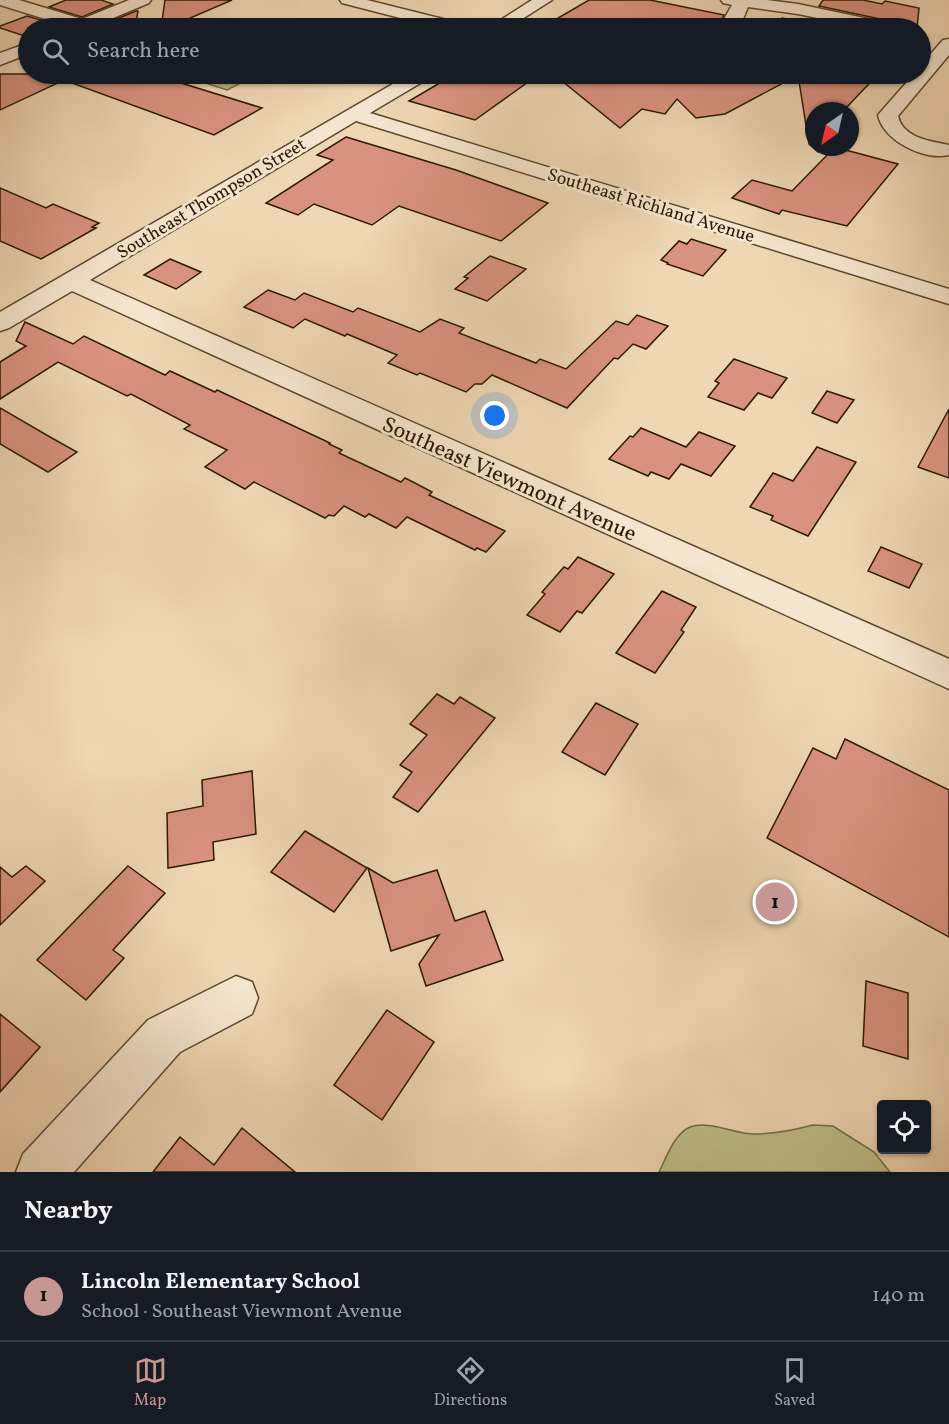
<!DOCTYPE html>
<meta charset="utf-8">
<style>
body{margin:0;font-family:Vollkorn,serif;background:#20242c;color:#f1f3f6}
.controls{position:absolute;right:18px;bottom:18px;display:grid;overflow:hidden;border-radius:6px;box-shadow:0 2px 4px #0004}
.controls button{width:54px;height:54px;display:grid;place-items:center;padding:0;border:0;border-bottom:2px solid #363941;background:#171b24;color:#f1f3f6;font:30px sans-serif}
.compass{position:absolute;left:805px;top:102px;width:54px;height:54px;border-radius:50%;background:#171b24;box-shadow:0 2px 4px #0004;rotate:214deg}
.you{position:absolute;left:495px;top:416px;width:21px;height:21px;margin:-15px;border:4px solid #fff;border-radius:50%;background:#1a73e8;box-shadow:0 0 0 9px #1a73e833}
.badge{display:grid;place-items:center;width:39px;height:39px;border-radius:50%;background:#c59692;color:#111;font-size:20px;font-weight:700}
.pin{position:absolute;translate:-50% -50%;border:3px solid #fff;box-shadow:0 2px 6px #0006}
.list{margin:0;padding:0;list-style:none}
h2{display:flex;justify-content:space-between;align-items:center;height:78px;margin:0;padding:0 24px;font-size:26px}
h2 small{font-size:20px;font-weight:400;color:#9ea1a6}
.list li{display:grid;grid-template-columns:39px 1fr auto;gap:18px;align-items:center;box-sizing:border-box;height:90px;padding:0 24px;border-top:2px solid #363941}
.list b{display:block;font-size:22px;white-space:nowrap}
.list p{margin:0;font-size:20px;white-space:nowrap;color:#9ea1a6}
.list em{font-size:20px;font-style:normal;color:#9ea1a6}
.icon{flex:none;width:33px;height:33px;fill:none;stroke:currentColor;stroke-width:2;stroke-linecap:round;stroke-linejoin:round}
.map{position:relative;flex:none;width:949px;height:1172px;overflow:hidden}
.search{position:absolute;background:#171b24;box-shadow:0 2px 4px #0004;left:18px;right:18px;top:18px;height:66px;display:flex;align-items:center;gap:15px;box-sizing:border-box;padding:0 21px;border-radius:33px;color:#9ea1a6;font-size:22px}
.sheet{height:168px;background:#171b24}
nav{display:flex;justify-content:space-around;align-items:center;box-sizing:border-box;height:84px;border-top:2px solid #363941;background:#171b24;font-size:16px;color:#9ea1a6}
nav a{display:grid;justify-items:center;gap:3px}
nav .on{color:#c59692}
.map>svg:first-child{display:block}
</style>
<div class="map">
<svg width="949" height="1172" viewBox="0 0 949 1172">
<rect width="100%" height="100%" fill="#efd7b3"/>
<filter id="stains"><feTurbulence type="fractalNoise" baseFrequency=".00333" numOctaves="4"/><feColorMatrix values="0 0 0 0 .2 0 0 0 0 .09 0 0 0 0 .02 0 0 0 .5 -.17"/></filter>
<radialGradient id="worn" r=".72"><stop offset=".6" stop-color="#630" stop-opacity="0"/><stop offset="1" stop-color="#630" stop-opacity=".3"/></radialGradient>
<g fill="#bebd89" stroke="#746b45" stroke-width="1.5">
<path d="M178 74H259L227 90Z"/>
<path d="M813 1125 833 1126 874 1152 890 1172H659C666 1158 674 1134 690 1127 709 1120 735 1134 754 1134 775 1134 794 1130 813 1125Z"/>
</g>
<g fill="#d99280" stroke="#2b1901" stroke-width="1.5">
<path d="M66 0H101L113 4 82 17 49 7Z"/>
<path d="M165 0H232L167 28H161Z"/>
<path d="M589 0H650L724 15 717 28H541Z"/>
<path d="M823 0H863L882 4 885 1 919 8 917 28H899L894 22 819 6Z"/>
<path d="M136 11H138L135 28H94Z"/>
<path d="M27 16 65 27V28H28V37L0 28V26Z"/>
<path d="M782 18 807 23 810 19 857 28H738L745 19 775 23Z"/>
<path d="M0 74H152L262 108 214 135 64 80 0 110Z"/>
<path d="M455 74H884L881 77 877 76 864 89 847 107 848 111H814V147H844L838 148 898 164 847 226 782 210 779 214 732 198 752 180 792 191 833 149 818 152 809 144 798 75 725 114 696 118 677 99 665 114 642 109 620 128 557 77 538 75 475 120 409 101Z"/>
<path d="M346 137 456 170 548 203 501 241 399 206 372 225 314 204 298 215 266 203 333 160 317 155Z"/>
<path d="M0 188 46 208 53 204 99 223 92 227 96 228 41 259 0 241Z"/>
<path d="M691 239 726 250 703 276 667 264 668 263 661 260 679 241 687 244Z"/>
<path d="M490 256 526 269 487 301 455 289 468 278 464 277Z"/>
<path d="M170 259 201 272 176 289 144 275Z"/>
<path d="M268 290 295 300 304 293 353 312 358 308 420 332 440 319 464 328 459 333 536 363 540 359 566 369 616 321 628 325 637 315 668 326 646 349 633 344 618 359 614 358 567 408 492 375 482 384H475L466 392 420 373 417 375 388 363 397 355 347 334 345 336 305 319 293 328 244 307Z"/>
<path d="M25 322 73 344 84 336 165 375 170 371 215 392 217 390 330 443 329 444 342 450 339 453 401 482 405 478 413 482 432 492 429 495 505 531 486 552 477 548 475 550 407 517 396 528 369 514 365 517 344 506 334 516 329 515 325 518 254 482 245 489 205 467 227 450 184 429 190 425 131 394 127 396 58 362 0 399V362L26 346 16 341Z"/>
<path d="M734 359 787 378 772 398 758 393 744 410 708 397 719 383 715 381Z"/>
<path d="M827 391 854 400 837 423 812 413Z"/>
<path d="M0 408 50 437 77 452 48 472 0 444Z"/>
<path d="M949 409V478L918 467Z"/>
<path d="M641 428 686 447 699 432 735 446 711 476 681 464 669 479 651 472 648 476 609 459 630 436 633 437Z"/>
<path d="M817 447 856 462 808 536 771 520 773 516 750 507 773 473 793 481Z"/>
<path d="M881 547 922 564 909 588 868 571Z"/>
<path d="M578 557 614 574 582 613 577 611 560 632 527 615 545 594 542 592 564 567 568 569Z"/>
<path d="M662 591 696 607 681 630 684 632 655 673 616 653Z"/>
<path d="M437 694 454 704 460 697 495 718 418 812 393 797 412 772 400 765 427 735 410 724Z"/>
<path d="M596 703 638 724 605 775 562 752Z"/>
<path d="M845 739 949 790V937L767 838 813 748 836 759Z"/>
<path d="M252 771 256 834 213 842 214 860 168 868 167 813 203 806 202 780Z"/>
<path d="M305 831 367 868 334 912 271 872Z"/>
<path d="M26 866 45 881 0 925V867L12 877Z"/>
<path d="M128 866 165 893 113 950 124 958 86 1000 37 960Z"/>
<path d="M368 868 393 883 437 870 455 921 485 911 503 960 426 986 419 964 439 935 391 951Z"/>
<path d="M866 981 908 993V1059L863 1046Z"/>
<path d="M387 1010 434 1042 382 1120 334 1085Z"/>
<path d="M0 1014 40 1047 0 1092Z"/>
<path d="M242 1128 295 1172H153L180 1137 214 1165Z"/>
</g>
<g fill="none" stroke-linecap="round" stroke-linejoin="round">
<defs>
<g id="street">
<path d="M0 0H19L82 19 129 0H151L149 3 89 28H67L68 26 0 5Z"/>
<path d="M340 0H367L463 24 466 28H439L342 3Z"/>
<path d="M532 0H552L508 28H488Z"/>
<path d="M721 0H767L798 4 888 23 894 24 897 28H866L798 14 748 7 743 19 736 28H719L732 5 723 3Z"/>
<path d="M949 39V55L898 116C903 138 930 141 949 145V155C925 161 883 141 878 115L914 74H920V66L943 40Z"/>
<path d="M28 43V54L0 65V53Z"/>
<path d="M410 74H431L429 78 370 113 949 289V304L356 121 90 280 949 659V689L72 291 9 328 0 331V312Z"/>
<path d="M236 976 252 982 258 998 252 1014 180 1052 74 1172H16L23 1154 148 1020Z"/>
</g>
</defs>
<use href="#street" stroke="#5c482e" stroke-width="3"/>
<use href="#street" fill="#f5e5ce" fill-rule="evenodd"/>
</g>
<g text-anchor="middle" stroke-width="6" stroke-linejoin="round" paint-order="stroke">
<g font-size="18" fill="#2b1901" stroke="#f5e5ce">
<text transform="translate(211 198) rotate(-31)" y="6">Southeast Thompson Street</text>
<text transform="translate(651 205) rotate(17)" y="6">Southeast Richland Avenue</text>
</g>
<g font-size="22" fill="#2b1901" stroke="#f5e5ce">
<text transform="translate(510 478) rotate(24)" y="8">Southeast Viewmont Avenue</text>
</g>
</g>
<rect width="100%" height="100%" filter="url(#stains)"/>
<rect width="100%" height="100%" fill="url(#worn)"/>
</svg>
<div class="controls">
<button><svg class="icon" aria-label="locate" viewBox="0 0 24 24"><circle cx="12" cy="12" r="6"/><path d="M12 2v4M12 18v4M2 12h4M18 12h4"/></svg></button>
</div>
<svg class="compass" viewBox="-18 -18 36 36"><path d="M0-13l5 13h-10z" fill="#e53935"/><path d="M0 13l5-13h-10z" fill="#9ea1a6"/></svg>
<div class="you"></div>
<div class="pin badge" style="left:775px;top:902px">1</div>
<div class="search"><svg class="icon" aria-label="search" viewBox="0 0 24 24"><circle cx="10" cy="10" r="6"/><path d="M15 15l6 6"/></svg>Search here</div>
</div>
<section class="sheet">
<h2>Nearby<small></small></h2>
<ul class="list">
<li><span class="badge">1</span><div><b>Lincoln Elementary School</b><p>School · Southeast Viewmont Avenue</p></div><em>140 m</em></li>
</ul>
</section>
<nav>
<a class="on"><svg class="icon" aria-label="map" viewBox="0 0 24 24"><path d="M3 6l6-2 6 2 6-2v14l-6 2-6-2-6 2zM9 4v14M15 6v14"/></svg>Map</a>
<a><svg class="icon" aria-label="directions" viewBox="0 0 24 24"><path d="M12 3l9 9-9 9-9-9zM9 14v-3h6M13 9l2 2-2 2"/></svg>Directions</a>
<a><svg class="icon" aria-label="saved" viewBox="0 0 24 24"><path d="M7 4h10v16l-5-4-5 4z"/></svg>Saved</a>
</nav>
